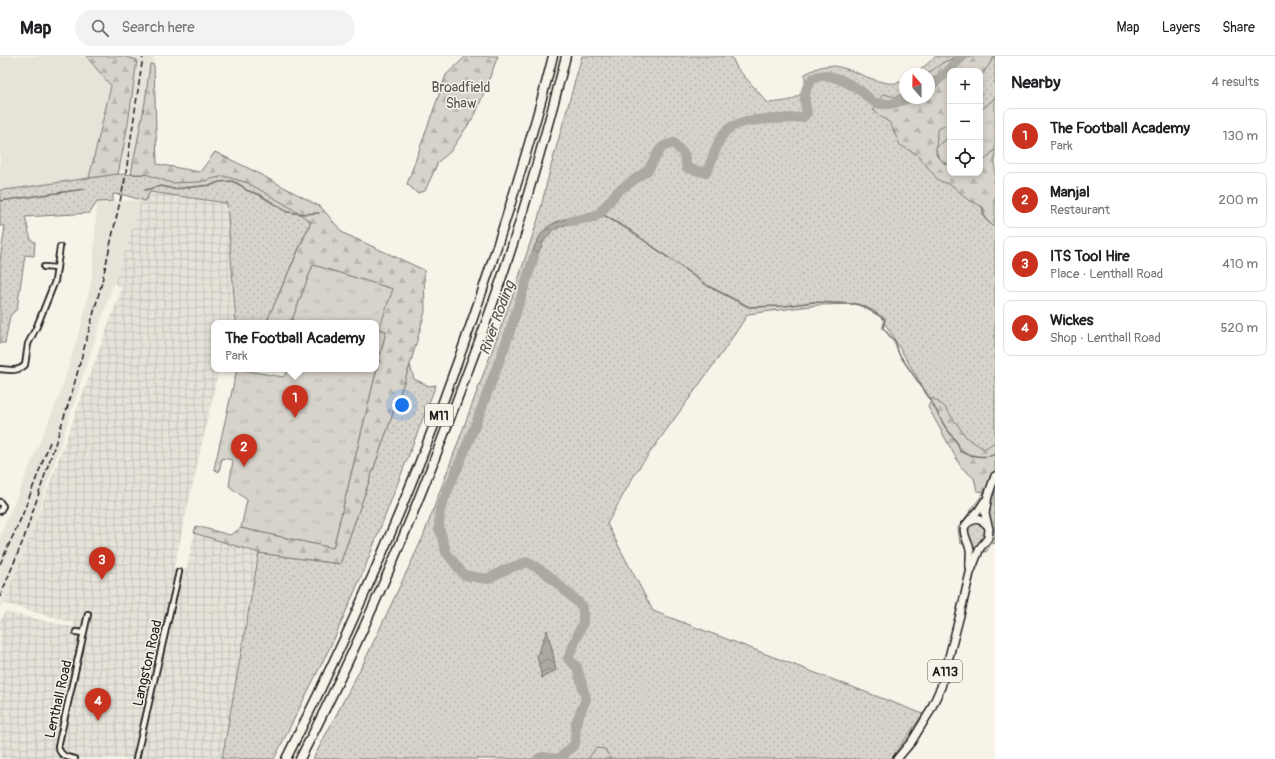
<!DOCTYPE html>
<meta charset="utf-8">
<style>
body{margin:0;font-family:Pangolin,sans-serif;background:#f2f2f2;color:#202124}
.controls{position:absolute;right:12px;top:12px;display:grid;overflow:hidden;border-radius:8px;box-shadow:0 2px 6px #0003}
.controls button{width:36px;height:36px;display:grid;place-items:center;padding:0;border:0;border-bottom:1px solid #e0e0e0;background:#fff;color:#202124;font:20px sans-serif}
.compass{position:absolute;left:899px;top:12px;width:36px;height:36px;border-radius:50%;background:#fff;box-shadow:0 2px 6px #0003;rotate:340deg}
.you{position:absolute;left:402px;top:349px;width:14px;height:14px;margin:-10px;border:3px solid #fff;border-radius:50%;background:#1a73e8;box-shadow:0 0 0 6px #1a73e833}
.badge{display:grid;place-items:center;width:26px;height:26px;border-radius:50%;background:#c8321e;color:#fff;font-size:13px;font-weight:700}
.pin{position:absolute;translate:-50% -33px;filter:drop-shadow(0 1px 2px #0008)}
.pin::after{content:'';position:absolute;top:21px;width:14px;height:12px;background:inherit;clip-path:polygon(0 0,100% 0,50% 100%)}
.popup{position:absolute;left:211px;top:264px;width:168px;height:52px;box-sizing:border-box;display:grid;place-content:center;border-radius:8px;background:#fff;filter:drop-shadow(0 1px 3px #0005);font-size:13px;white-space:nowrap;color:#757577}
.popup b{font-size:15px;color:#202124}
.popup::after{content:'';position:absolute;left:50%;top:100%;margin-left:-8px;border:8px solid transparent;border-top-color:#fff}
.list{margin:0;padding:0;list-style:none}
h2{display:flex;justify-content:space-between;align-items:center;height:52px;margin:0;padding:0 16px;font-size:17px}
h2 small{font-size:13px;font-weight:400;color:#757577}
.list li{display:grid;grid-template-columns:26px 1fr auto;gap:12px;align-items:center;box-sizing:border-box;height:56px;margin:0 8px 8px;padding:0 8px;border:1px solid #e0e0e0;border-radius:8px}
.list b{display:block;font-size:15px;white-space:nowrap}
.list p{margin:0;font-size:13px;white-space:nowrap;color:#757577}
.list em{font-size:13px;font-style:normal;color:#757577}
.icon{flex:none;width:22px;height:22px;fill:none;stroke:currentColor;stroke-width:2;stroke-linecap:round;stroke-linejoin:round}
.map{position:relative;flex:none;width:995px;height:703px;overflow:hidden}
header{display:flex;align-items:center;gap:24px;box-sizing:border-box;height:56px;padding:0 20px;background:#fff;border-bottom:1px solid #e0e0e0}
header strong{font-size:19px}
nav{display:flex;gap:22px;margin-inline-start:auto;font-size:14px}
.search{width:280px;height:36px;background:#f2f2f2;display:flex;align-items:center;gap:10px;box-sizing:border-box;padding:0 14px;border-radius:22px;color:#757577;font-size:15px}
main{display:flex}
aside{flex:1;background:#fff}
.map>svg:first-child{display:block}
</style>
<header>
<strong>Map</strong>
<div class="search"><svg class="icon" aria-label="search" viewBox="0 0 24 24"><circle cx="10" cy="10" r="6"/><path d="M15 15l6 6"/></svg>Search here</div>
<nav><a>Map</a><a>Layers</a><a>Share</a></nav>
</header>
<main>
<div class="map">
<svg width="995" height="703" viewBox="0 0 995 703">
<defs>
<pattern id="industrial-grid" width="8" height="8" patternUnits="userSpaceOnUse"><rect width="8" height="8" fill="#e6e3d9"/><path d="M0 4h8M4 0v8" fill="none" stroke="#c5c2ba"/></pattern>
<pattern id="grass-dots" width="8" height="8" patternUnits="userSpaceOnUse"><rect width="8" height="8" fill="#d7d3cb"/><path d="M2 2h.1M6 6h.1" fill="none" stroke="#b8b5ae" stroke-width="1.8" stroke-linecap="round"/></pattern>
<pattern id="forest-firs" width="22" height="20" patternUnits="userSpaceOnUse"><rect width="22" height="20" fill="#d7d3cb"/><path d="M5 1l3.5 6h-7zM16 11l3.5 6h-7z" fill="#b8b5ae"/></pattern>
<pattern id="park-tufts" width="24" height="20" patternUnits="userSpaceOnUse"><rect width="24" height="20" fill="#d7d3cb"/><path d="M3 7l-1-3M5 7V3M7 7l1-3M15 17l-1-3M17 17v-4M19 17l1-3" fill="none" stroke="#b8b5ae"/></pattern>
<pattern id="water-waves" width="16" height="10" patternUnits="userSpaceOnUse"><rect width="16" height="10" fill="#aca9a2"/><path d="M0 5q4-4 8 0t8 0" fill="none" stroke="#8b8983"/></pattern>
</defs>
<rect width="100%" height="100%" fill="#f7f3e8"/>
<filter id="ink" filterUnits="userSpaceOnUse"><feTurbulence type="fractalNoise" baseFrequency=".025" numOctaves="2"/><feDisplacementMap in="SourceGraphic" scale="8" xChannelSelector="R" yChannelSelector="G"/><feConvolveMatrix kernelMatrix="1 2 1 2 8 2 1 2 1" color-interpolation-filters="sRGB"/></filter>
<g filter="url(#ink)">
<g fill="#e6e3d9">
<path d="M0 0H86L112 30 89 122 13 133 0 134Z"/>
<path d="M132 0H154L145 113 97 116 115 37Z"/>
<path d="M141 144 31 478 0 552V480L59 341 81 270 90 231 93 213 97 146Z"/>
</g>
<path fill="url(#industrial-grid)" d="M144 135 227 147 235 263 230 267H214V313H219L174 511 187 513 194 477 259 497 222 703H0V565L5 556 73 571 74 567 3 547 31 478 122 232 114 227Z"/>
<g fill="url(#grass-dots)" stroke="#7a7874">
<path d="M582 0H731L737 12 768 47C784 45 792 47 805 34V18C811 15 818 11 825 10 852 7 882 37 905 24V42H929V18H916L936 0H976L950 15V80L934 95 950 114V117H953L982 152 984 162 995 172V487L991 488 986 496 960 487 958 472 985 435 883 264 875 255 858 248 818 249 748 258 722 297 636 416 607 468 653 555 923 658 891 703H313L365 604 423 481 516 230 538 163 551 110Z"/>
<path d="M995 0V42L980 55V23L982 24 980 21Z"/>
<path d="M215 96 313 160 266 267H236L227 147 150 136 145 145 124 139 113 138V145L97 146 90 157 25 161 31 184 35 186 34 200 25 199 17 253 10 260 5 287H0V204L5 170H0V134L13 133 116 118 198 120Z"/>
<path d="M410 309 414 323 429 330 436 329 364 514 334 583 274 703H222L259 497 340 508Z"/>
</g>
<g fill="url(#forest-firs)" stroke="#7a7874">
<path d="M86 0H122L137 4 128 68 118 118 89 122 111 30Z"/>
<path d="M466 0H498L476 57 450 96 438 106 425 135 417 137 407 128 446 19Z"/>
<path d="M958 0H995L980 22V15H950V67L937 74 936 99 945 108 950 109V117H980V107L983 106 995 93V172L985 162 983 151 967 143 953 130 938 124 918 99 900 89 890 67 880 60 873 54 883 38 895 41 905 37V42H929V18H927L944 6Z"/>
<path d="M150 8 154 9 157 108 200 116 215 96 252 114 321 151 343 177 424 214 425 256 410 309 340 508 259 497 194 477 196 470 230 479 241 472 333 492 386 275 379 273 392 233 313 209 291 267H266L311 166 288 150 248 127 224 120 199 126 171 127 146 118H131L145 46Z"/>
<path d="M932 342 944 350 967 382 984 393 995 386V439L985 436 977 435 974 422 961 411 928 351Z"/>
<path d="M596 692 605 693 610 703H588Z"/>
</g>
<g fill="url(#park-tufts)" stroke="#7a7874">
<path d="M995 42V93L983 106 980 107V55Z"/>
<path d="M950 80V109C943 108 936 100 936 92Z"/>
<path d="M313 209 393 233 379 273 386 275 333 492 241 472 247 444 229 430 233 404 222 402 219 416 214 413 237 313 283 321 290 313H376V267H291Z"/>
</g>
<g fill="url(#water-waves)" stroke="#72716c">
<path d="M585 160 584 165C547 170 545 180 532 213L527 211C540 175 543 164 585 160Z"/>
<path d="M547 574 552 593 556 614 542 622 537 600Z"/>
</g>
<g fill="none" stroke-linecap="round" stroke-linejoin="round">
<g stroke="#72716c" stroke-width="1.5">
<path d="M145 134 161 130 173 133 212 129 219 126 232 125 242 130 246 134 260 139 287 156 304 158 319 157"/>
<path d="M0 145 85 133"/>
<path d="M600 157 631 175 708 230 749 251 784 250 813 246 856 248 864 251 885 263 883 272 895 286 899 298 930 343 944 369 958 388 960 395C968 400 988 403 995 398"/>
</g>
<g stroke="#aca9a2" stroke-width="10">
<path d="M929 31 945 18 963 0"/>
<path d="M571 165 594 161 600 157 617 136 648 114 661 92 666 89 674 87 684 98 687 112 706 117C712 106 715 91 722 80 735 58 781 65 803 61L807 57C804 45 803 35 811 25 823 11 851 28 862 36 866 39 871 45 876 47 886 50 900 46 909 42"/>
<path d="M534 201 507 284 475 370 440 453 439 471 446 496 464 519 487 523 507 513 527 506 546 517 583 551V566L568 603 577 611 586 643 576 667 575 688 559 703"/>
<path d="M538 703 543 701 558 703"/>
</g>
<defs>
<g id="minor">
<path d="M44 211 57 212"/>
<path d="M0 313C9 314 18 316 25 309L28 288 37 270 55 225 60 191"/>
<path d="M0 446 3 450 0 455"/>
<path d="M76 576 83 577"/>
<path d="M75 703C66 701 61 700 58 691L88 558"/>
<path d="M136 703 179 516"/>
</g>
<g id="primary">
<path d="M969 465 979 454 985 445"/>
<path d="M970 512C969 506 971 500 970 493 966 480 956 468 977 463L984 466 987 469"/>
<path d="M897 703 912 685 929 657 941 631 960 559 970 517 980 492 988 482 989 473 985 458 988 440 995 420"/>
</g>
<g id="motorway">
<path d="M286 703C363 552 428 396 482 236 508 158 533 80 553 0"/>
<path d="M300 703C358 591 408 475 452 357 476 294 500 231 519 168 536 112 552 56 566 0"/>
</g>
</defs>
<use href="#minor" stroke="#1c1c1c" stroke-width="8"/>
<use href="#primary" stroke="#1c1c1c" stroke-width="10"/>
<use href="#motorway" stroke="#1c1c1c" stroke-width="11"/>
<use href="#minor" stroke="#f7f3e8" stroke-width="4.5"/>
<use href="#primary" stroke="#f7f3e8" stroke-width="7"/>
<use href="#motorway" stroke="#f7f3e8" stroke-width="8"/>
<g stroke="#1c1c1c" stroke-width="1.5" stroke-dasharray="6 3" stroke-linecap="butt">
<path d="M0 508 22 460 50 386"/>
<path d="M0 541 24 482 71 340 101 230 125 123 143 0"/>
</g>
</g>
</g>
<g text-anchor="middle" stroke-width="3" stroke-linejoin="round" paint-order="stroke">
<g fill="#f7f3e8" stroke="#5e5c59" stroke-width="1">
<rect x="425" y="348" width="28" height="22" rx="3"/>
<rect x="928" y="604" width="34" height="22" rx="3"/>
</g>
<g font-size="13" font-weight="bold" fill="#1c1c1c">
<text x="439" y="364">M11</text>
<text x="945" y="620">A113</text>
</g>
<g font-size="14" fill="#545351" stroke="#f7f3e8">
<text x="461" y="36">Broadfield<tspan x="461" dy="16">Shaw</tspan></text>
</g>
<g font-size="14" fill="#1c1c1c" stroke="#f7f3e8">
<text transform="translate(147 607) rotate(-77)" y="5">Langston Road</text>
<text transform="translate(58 643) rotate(-77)" y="5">Lenthall Road</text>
</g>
<g font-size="15" font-style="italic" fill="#565452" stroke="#f7f3e8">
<text transform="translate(497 262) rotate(-70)" y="5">River Roding</text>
</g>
</g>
</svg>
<div class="controls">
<button>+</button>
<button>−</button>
<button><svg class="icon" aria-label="locate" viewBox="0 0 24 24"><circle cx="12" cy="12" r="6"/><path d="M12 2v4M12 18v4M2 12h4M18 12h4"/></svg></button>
</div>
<svg class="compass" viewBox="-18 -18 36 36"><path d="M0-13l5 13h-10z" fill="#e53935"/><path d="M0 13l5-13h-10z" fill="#757577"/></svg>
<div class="you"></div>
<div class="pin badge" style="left:295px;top:362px">1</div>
<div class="popup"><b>The Football Academy</b>Park</div>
<div class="pin badge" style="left:244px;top:411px">2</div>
<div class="pin badge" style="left:102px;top:524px">3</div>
<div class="pin badge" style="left:98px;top:665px">4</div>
</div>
<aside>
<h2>Nearby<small>4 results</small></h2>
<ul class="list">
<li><span class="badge">1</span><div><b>The Football Academy</b><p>Park</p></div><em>130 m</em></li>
<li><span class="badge">2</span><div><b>Manjal</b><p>Restaurant</p></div><em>200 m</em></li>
<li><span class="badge">3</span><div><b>ITS Tool Hire</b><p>Place · Lenthall Road</p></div><em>410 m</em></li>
<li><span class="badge">4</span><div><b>Wickes</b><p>Shop · Lenthall Road</p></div><em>520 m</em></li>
</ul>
</aside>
</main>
